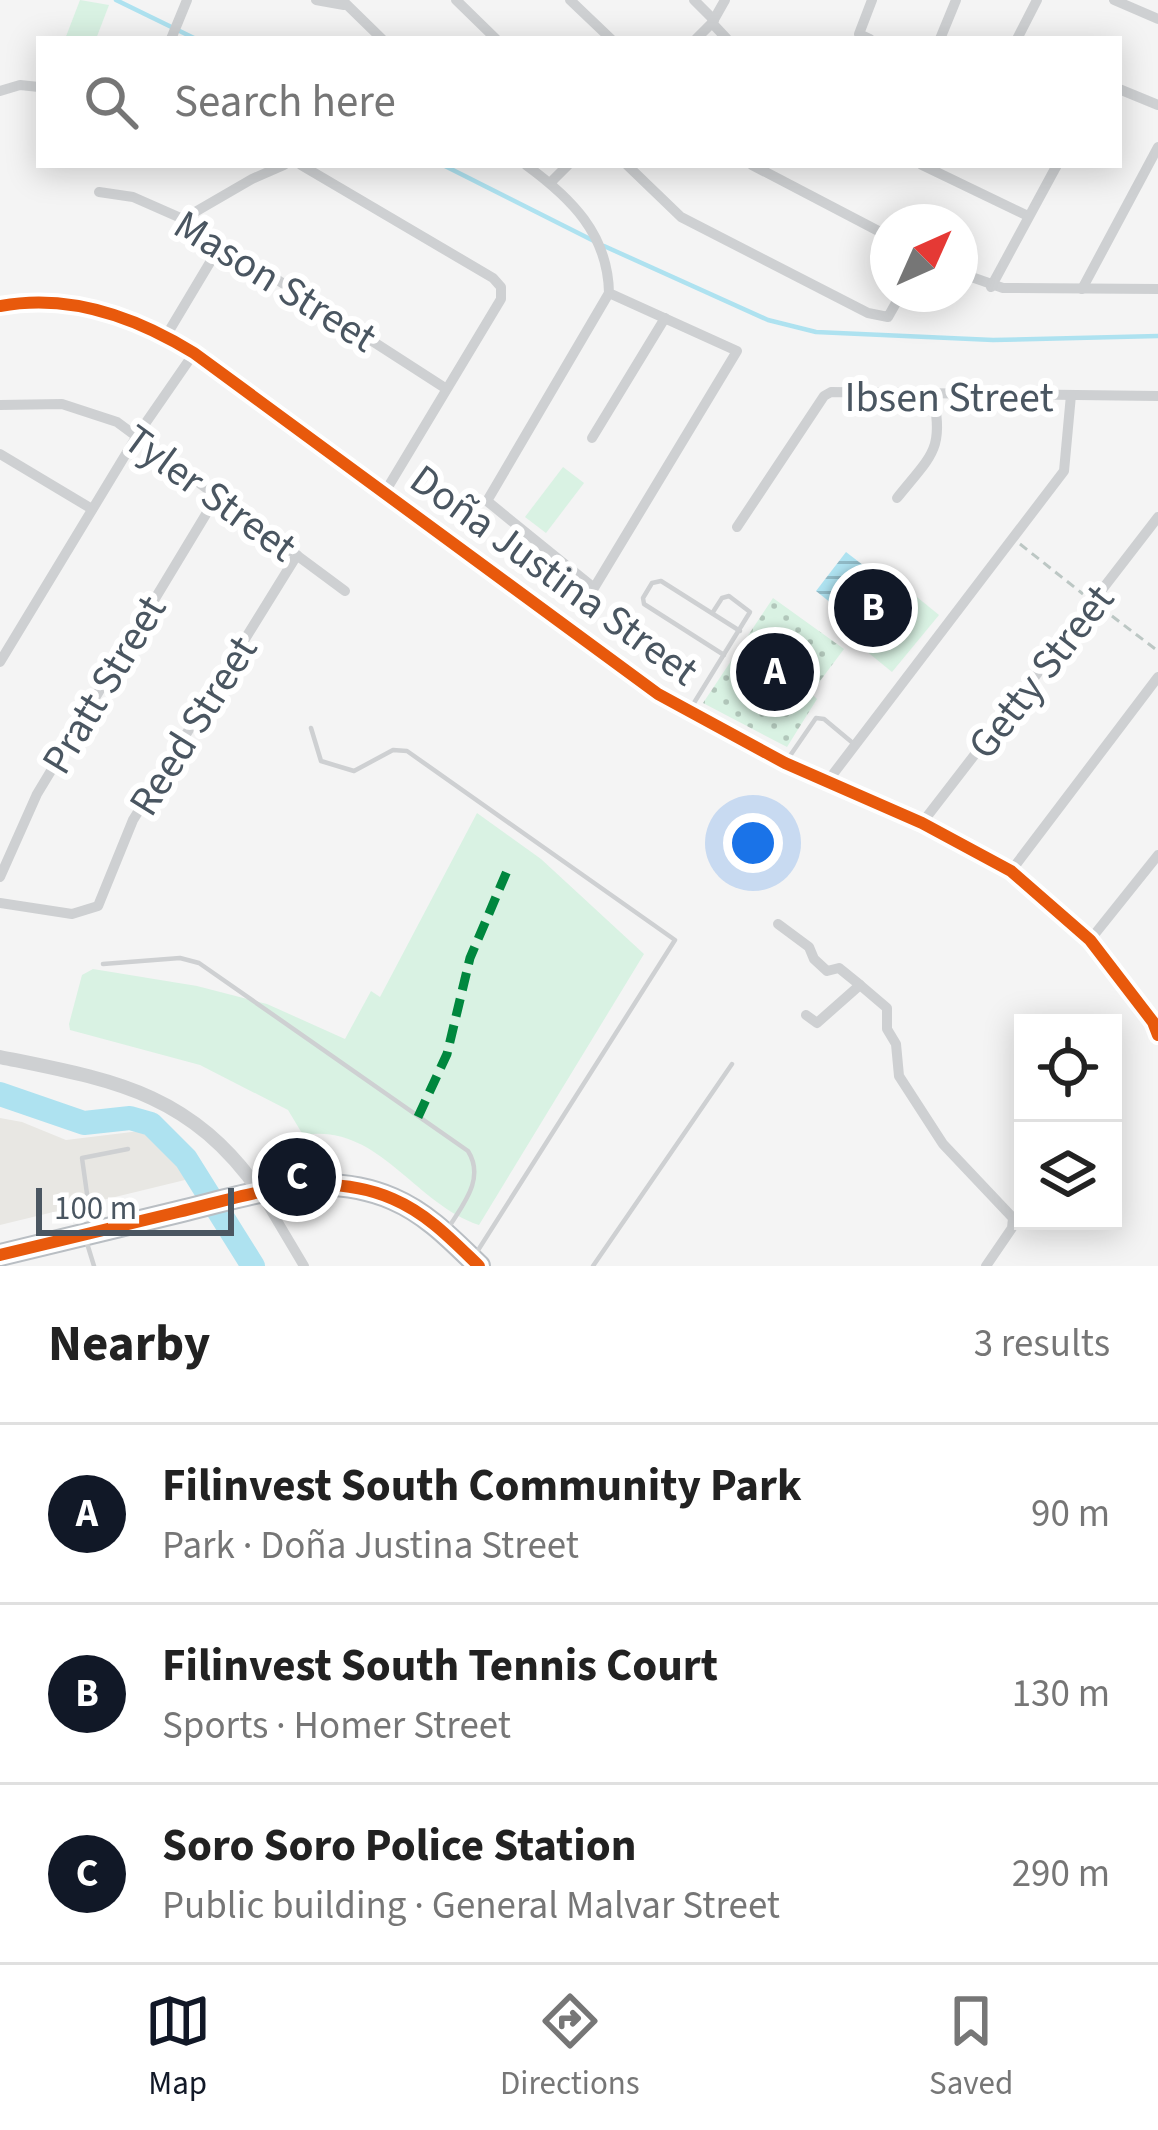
<!DOCTYPE html>
<meta charset="utf-8">
<style>
body{margin:0;font-family:"Source Sans 3",sans-serif;background:#f2f2f2;color:#222}
.controls{position:absolute;right:36px;bottom:36px;display:grid;overflow:hidden;border-radius:0px;box-shadow:0 6px 30px #0003}
.controls button{width:108px;height:108px;display:grid;place-items:center;padding:0;border:0;border-bottom:3px solid #e0e0e0;background:#fff;color:#222;font:60px sans-serif}
.compass{position:absolute;left:870px;top:204px;width:108px;height:108px;border-radius:50%;background:#fff;box-shadow:0 6px 30px #0003;rotate:45deg}
.scale{position:absolute;left:36px;bottom:30px;width:198px;box-sizing:border-box;padding-left:12px;border:6px solid #4a5661;border-top:0;font-size:33px;line-height:42px;white-space:nowrap;color:#4a5661;-webkit-text-stroke:9px #fff;paint-order:stroke}
.you{position:absolute;left:753px;top:843px;width:42px;height:42px;margin:-30px;border:9px solid #fff;border-radius:50%;background:#1a73e8;box-shadow:0 0 0 18px #1a73e833}
.badge{display:grid;place-items:center;width:78px;height:78px;border-radius:50%;background:#111827;color:#fff;font-size:39px;font-weight:700}
.pin{position:absolute;translate:-50% -50%;border:6px solid #fff;box-shadow:0 3px 12px #0006}
.list{margin:0;padding:0;list-style:none}
h2{display:flex;justify-content:space-between;align-items:center;height:156px;margin:0;padding:0 48px;font-size:51px}
h2 small{font-size:39px;font-weight:400;color:#767676}
.list li{display:grid;grid-template-columns:78px 1fr auto;gap:36px;align-items:center;box-sizing:border-box;height:180px;padding:0 48px;border-top:3px solid #e0e0e0}
.list b{display:block;font-size:45px;white-space:nowrap}
.list p{margin:0;font-size:39px;white-space:nowrap;color:#767676}
.list em{font-size:39px;font-style:normal;color:#767676}
.icon{flex:none;width:66px;height:66px;fill:none;stroke:currentColor;stroke-width:2;stroke-linecap:round;stroke-linejoin:round}
.map{position:relative;flex:none;width:1158px;height:1266px;overflow:hidden}
.search{position:absolute;background:#fff;box-shadow:0 6px 30px #0003;left:36px;right:36px;top:36px;height:132px;display:flex;align-items:center;gap:30px;box-sizing:border-box;padding:0 42px;border-radius:0px;color:#767676;font-size:45px}
.sheet{height:696px;background:#fff}
nav{display:flex;justify-content:space-around;align-items:center;box-sizing:border-box;height:168px;border-top:3px solid #e0e0e0;background:#fff;font-size:33px;color:#767676}
nav a{display:grid;justify-items:center;gap:6px}
nav .on{color:#111827}
.map>svg:first-child{display:block}
</style>
<div class="map">
<svg width="1158" height="1266" viewBox="0 0 1158 1266">
<defs>
<pattern id="park-dots" width="8" height="8" patternUnits="userSpaceOnUse" patternTransform="scale(3)"><rect width="8" height="8" fill="#d9f2e3"/><path d="M2 2h.1M6 6h.1" fill="none" stroke="#b2c7bb" stroke-width="1.8" stroke-linecap="round"/></pattern>
<pattern id="water-rules" width="6" height="5" patternUnits="userSpaceOnUse" patternTransform="scale(3)"><rect width="6" height="5" fill="#aee2f0"/><path d="M0 2.5h6" fill="none" stroke="#90bac6"/></pattern>
</defs>
<rect width="100%" height="100%" fill="#f4f4f4"/>
<path fill="#e8e7e3" d="M0 1118 22 1122 66 1140 140 1131 170 1151 181 1164 185 1180 0 1225Z"/>
<g fill="#d9f2e3">
<path d="M80 0 109 5 96 39H65Z"/>
<path d="M563 467 584 483 546 533 525 517Z"/>
<path d="M882 568 909 591 864 647 836 624Z"/>
<path d="M912 593 939 615 892 672 865 650Z"/>
<path d="M477 813 541 859 644 954 479 1225C413 1203 379 1123 303 1135L288 1110 200 1065 70 1030 69 1024 82 975 93 969 197 986 267 1004 345 1039 371 991 380 997Z"/>
</g>
<path fill="url(#park-dots)" d="M773 598 844 649 811 693 817 699 787 747 703 703Z"/>
<path fill="url(#water-rules)" d="M846 552 872 572 841 611 816 591Z"/>
<g fill="none" stroke-linecap="round" stroke-linejoin="round">
<g stroke="#aee2f0" stroke-width="4.5">
<path d="M116 0 196 39"/>
<path d="M443 165 594 241"/>
<path d="M604 246 768 320 816 332 993 340 1158 336"/>
</g>
<path stroke="#aee2f0" stroke-width="24" d="M0 1094 84 1123 130 1118 151 1124 186 1159 253 1266"/>
<defs>
<path id="trunk" d="M0 1255C59 1241 119 1226 178 1212 250 1195 321 1168 393 1199 428 1214 453 1241 479 1266"/>
</defs>
<use href="#trunk" stroke="#b9bec3" stroke-width="24"/>
<g stroke="#bcc7c4" stroke-width="3" stroke-dasharray="9 6" stroke-linecap="butt">
<path d="M1020 544 1083 594"/>
<path d="M1100 607 1158 651"/>
</g>
<g stroke="#ced0d2" stroke-width="4.5">
<path d="M724 655 644 604 643 598 652 583 661 581 740 631"/>
<path d="M689 711 750 612 729 596 722 598 713 612"/>
<path d="M311 728 321 761 354 771 393 750 407 751 675 940 475 1255"/>
<path d="M785 763 816 718 824 719 854 744"/>
<path d="M103 964 180 958 199 963 468 1151C485 1178 464 1203 449 1227"/>
<path d="M97 1226 88 1201 82 1158 128 1149"/>
<path d="M86 1240 94 1266"/>
<path d="M593 1266 732 1064"/>
</g>
<g stroke="#ced0d2" stroke-width="10">
<path d="M316 0 344 5"/>
<path d="M342 0 382 39"/>
<path d="M456 0 496 39"/>
<path d="M570 0 611 39"/>
<path d="M694 0 714 20"/>
<path d="M1114 0 1158 19"/>
<path d="M712 23 727 39"/>
<path d="M171 39 187 0"/>
<path d="M696 39 712 23 725 0"/>
<path d="M870 39 859 34 872 0"/>
<path d="M940 39 956 0"/>
<path d="M1017 39 1037 0"/>
<path d="M1119 89 1158 105"/>
<path d="M0 91 20 85 39 87"/>
<path d="M301 165 493 278 501 287V299L385 492"/>
<path d="M526 165C571 198 608 234 609 293L487 501 594 588 737 351 609 293"/>
<path d="M627 165 681 217 868 313 888 317 901 294"/>
<path d="M752 165 888 236"/>
<path d="M922 165 1028 216"/>
<path d="M550 183 568 165"/>
<path d="M99 192 133 197 183 219 445 388"/>
<path d="M183 219 252 179 284 165"/>
<path d="M960 273 1003 288 1158 289"/>
<path d="M991 287 1057 165"/>
<path d="M1082 289 1158 147"/>
<path d="M0 306C69 293 136 317 194 353L658 694 785 763 922 823 1011 871 1090 940 1153 1022 1158 1035"/>
<path d="M166 336 221 244"/>
<path d="M0 405 62 404 117 422 345 591"/>
<path d="M592 438 665 318"/>
<path d="M0 454 92 509"/>
<path d="M897 498C933 453 945 450 932 390"/>
<path d="M737 527 824 396 831 392 1158 396"/>
<path d="M0 662 138 434 194 353"/>
<path d="M827 782 1064 471 1071 395"/>
<path d="M922 823 1158 517"/>
<path d="M1011 871 1158 677"/>
<path d="M0 877 37 794 217 496"/>
<path d="M0 903 72 914 98 906 133 820 297 555"/>
<path d="M778 924 809 947 814 959 827 971 839 968 860 985"/>
<path d="M1090 940 1158 855"/>
<path d="M806 1015 817 1023 860 985 887 1008V1029L896 1044 899 1076 943 1144 1013 1218 1012 1228 986 1266"/>
<path d="M260 1192 304 1266"/>
</g>
<path stroke="#ced0d2" stroke-width="14" d="M0 1057C112 1080 189 1091 260 1192"/>
<use href="#trunk" stroke="#c4c9cd" stroke-width="18"/>
<path stroke="#00873e" stroke-width="9" stroke-dasharray="18 9" stroke-linecap="butt" d="M418 1117 447 1054 470 958 507 871"/>
<defs>
<g id="cycleway">
<path d="M0 306C69 293 136 317 194 353L658 694 785 763 922 823 1011 871 1090 940 1153 1022 1158 1035"/>
<path d="M0 1255C59 1241 119 1226 178 1212 250 1195 321 1168 393 1199 428 1214 453 1241 479 1266"/>
</g>
</defs>
<use href="#cycleway" stroke="#fff" stroke-width="20"/>
<use href="#cycleway" stroke="#e8590c" stroke-width="12"/>
</g>
<g text-anchor="middle" stroke-width="12" stroke-linejoin="round" paint-order="stroke">
<g font-size="42" fill="#4a5661" stroke="#fff">
<text transform="translate(276 280) rotate(32)" y="15">Mason Street</text>
<text x="949" y="411">Ibsen Street</text>
<text transform="translate(211 492) rotate(36)" y="15">Tyler Street</text>
<text transform="translate(555 574) rotate(36)" y="15">Doña Justina Street</text>
<text transform="translate(1040 671) rotate(-52)" y="15">Getty Street</text>
<text transform="translate(103 684) rotate(-59)" y="15">Pratt Street</text>
<text transform="translate(192 725) rotate(-58)" y="15">Reed Street</text>
</g>
</g>
</svg>
<div class="controls">
<button><svg class="icon" aria-label="locate" viewBox="0 0 24 24"><circle cx="12" cy="12" r="6"/><path d="M12 2v4M12 18v4M2 12h4M18 12h4"/></svg></button>
<button><svg class="icon" aria-label="layers" viewBox="0 0 24 24"><path d="M12 4l9 5-9 5-9-5zM3 14l9 5 9-5"/></svg></button>
</div>
<svg class="compass" viewBox="-18 -18 36 36"><path d="M0-13l5 13h-10z" fill="#e53935"/><path d="M0 13l5-13h-10z" fill="#767676"/></svg>
<div class="scale">100 m</div>
<div class="you"></div>
<div class="pin badge" style="left:775px;top:672px">A</div>
<div class="pin badge" style="left:873px;top:608px">B</div>
<div class="pin badge" style="left:297px;top:1177px">C</div>
<div class="search"><svg class="icon" aria-label="search" viewBox="0 0 24 24"><circle cx="10" cy="10" r="6"/><path d="M15 15l6 6"/></svg>Search here</div>
</div>
<section class="sheet">
<h2>Nearby<small>3 results</small></h2>
<ul class="list">
<li><span class="badge">A</span><div><b>Filinvest South Community Park</b><p>Park · Doña Justina Street</p></div><em>90 m</em></li>
<li><span class="badge">B</span><div><b>Filinvest South Tennis Court</b><p>Sports · Homer Street</p></div><em>130 m</em></li>
<li><span class="badge">C</span><div><b>Soro Soro Police Station</b><p>Public building · General Malvar Street</p></div><em>290 m</em></li>
</ul>
</section>
<nav>
<a class="on"><svg class="icon" aria-label="map" viewBox="0 0 24 24"><path d="M3 6l6-2 6 2 6-2v14l-6 2-6-2-6 2zM9 4v14M15 6v14"/></svg>Map</a>
<a><svg class="icon" aria-label="directions" viewBox="0 0 24 24"><path d="M12 3l9 9-9 9-9-9zM9 14v-3h6M13 9l2 2-2 2"/></svg>Directions</a>
<a><svg class="icon" aria-label="saved" viewBox="0 0 24 24"><path d="M7 4h10v16l-5-4-5 4z"/></svg>Saved</a>
</nav>
